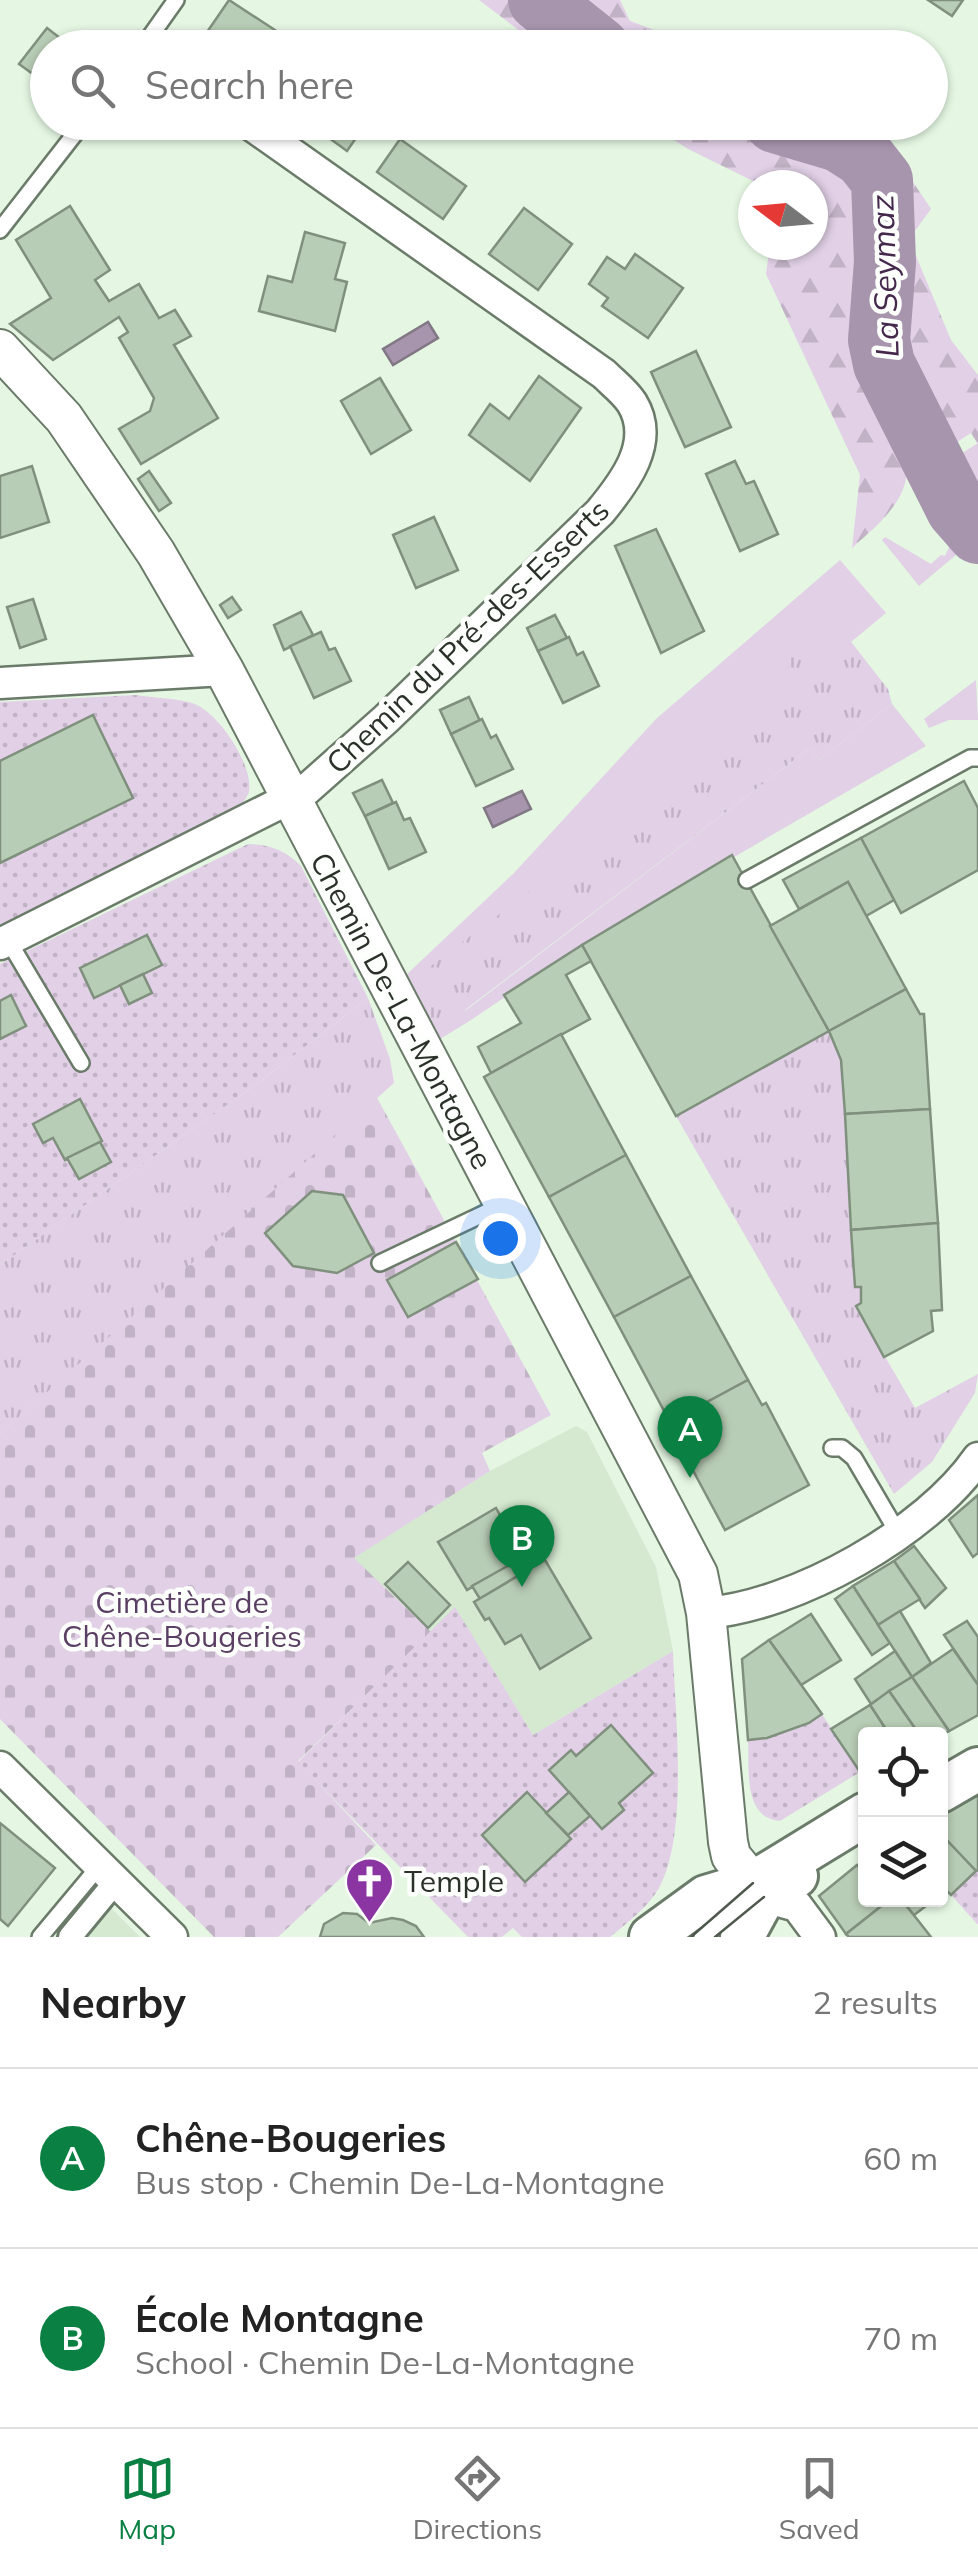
<!DOCTYPE html>
<meta charset="utf-8">
<style>
body{margin:0;font-family:Mulish,sans-serif;background:#f6f6f6;color:#222}
.controls{position:absolute;right:30px;bottom:30px;display:grid;overflow:hidden;border-radius:10px;box-shadow:0 2px 8px #0004}
.controls button{width:90px;height:90px;display:grid;place-items:center;padding:0;border:0;border-bottom:2px solid #e0e0e0;background:#fff;color:#222;font:50px sans-serif}
.compass{position:absolute;left:738px;top:170px;width:90px;height:90px;border-radius:50%;background:#fff;box-shadow:0 2px 8px #0004;rotate:286deg}
.you{position:absolute;left:500px;top:1238px;width:35px;height:35px;margin:-25px;border:8px solid #fff;border-radius:50%;background:#1a73e8;box-shadow:0 0 0 15px #1a73e833}
.badge{display:grid;place-items:center;width:65px;height:65px;border-radius:50%;background:#0b8043;color:#fff;font-size:32px;font-weight:700}
.pin{position:absolute;translate:-50% -82px;filter:drop-shadow(0 2px 5px #0008)}
.pin::after{content:'';position:absolute;top:52px;width:35px;height:30px;background:inherit;clip-path:polygon(0 0,100% 0,50% 100%)}
.list{margin:0;padding:0;list-style:none}
h2{display:flex;justify-content:space-between;align-items:center;height:130px;margin:0;padding:0 40px;font-size:42px}
h2 small{font-size:32px;font-weight:400;color:#767676}
.list li{display:grid;grid-template-columns:65px 1fr auto;gap:30px;align-items:center;box-sizing:border-box;height:180px;padding:0 40px;border-top:2px solid #e0e0e0}
.list b{display:block;font-size:38px;white-space:nowrap}
.list p{margin:0;font-size:32px;white-space:nowrap;color:#767676}
.list em{font-size:32px;font-style:normal;color:#767676}
.icon{flex:none;width:55px;height:55px;fill:none;stroke:currentColor;stroke-width:2;stroke-linecap:round;stroke-linejoin:round}
.map{position:relative;flex:none;width:978px;height:1937px;overflow:hidden}
.search{position:absolute;background:#fff;box-shadow:0 2px 8px #0004;left:30px;right:30px;top:30px;height:110px;display:flex;align-items:center;gap:25px;box-sizing:border-box;padding:0 35px;border-radius:55px;color:#767676;font-size:38px}
.sheet{height:490px;background:#fff}
nav{display:flex;justify-content:space-around;align-items:center;box-sizing:border-box;height:140px;border-top:2px solid #e0e0e0;background:#fff;font-size:28px;color:#767676}
nav a{display:grid;justify-items:center;gap:5px}
nav .on{color:#0b8043}
.map>svg:first-child{display:block}
</style>
<div class="map">
<svg width="978" height="1937" viewBox="0 0 978 1937">
<defs>
<pattern id="forest-firs" width="22" height="20" patternUnits="userSpaceOnUse" patternTransform="scale(2.5)"><rect width="22" height="20" fill="#e1d0e6"/><path d="M5 1l3.5 6h-7zM16 11l3.5 6h-7z" fill="#c1b3c5"/></pattern>
<pattern id="cemetery-stones" width="16" height="16" patternUnits="userSpaceOnUse" patternTransform="scale(2.5)"><rect width="16" height="16" fill="#e1d0e6"/><path d="M2 7V4a2 2 0 0 1 4 0v3zM10 15v-3a2 2 0 0 1 4 0v3z" fill="#c1b3c5"/></pattern>
<pattern id="park-tufts" width="24" height="20" patternUnits="userSpaceOnUse" patternTransform="scale(2.5)"><rect width="24" height="20" fill="#e1d0e6"/><path d="M3 7l-1-3M5 7V3M7 7l1-3M15 17l-1-3M17 17v-4M19 17l1-3" fill="none" stroke="#c1b3c5"/></pattern>
<pattern id="garden-dots" width="8" height="8" patternUnits="userSpaceOnUse" patternTransform="scale(2.5)"><rect width="8" height="8" fill="#e1d0e6"/><path d="M2 2h.1M6 6h.1" fill="none" stroke="#c1b3c5" stroke-width="1.8" stroke-linecap="round"/></pattern>
</defs>
<rect width="100%" height="100%" fill="#e5f7e3"/>
<g fill="#d4e9d0">
<path d="M576 1426 587 1432 656 1567 673 1651 533 1735 455 1608 431 1632 353 1558 490 1471Z"/>
<path d="M94 1891 140 1937H55Z"/>
</g>
<g fill="#e1d0e6">
<path d="M978 443V486L956 457Z"/>
<path d="M885 537 931 564 941 555 945 556 953 538 962 550 919 586 882 540Z"/>
<path d="M840 560 886 613 851 642 865 660 413 992 404 977 514 873 656 719Z"/>
<path d="M976 680 978 720H949L929 728 924 719Z"/>
<path d="M892 704 926 746 582 945 471 1020 465 1011 810 748 819 760Z"/>
</g>
<g fill="url(#forest-firs)">
<path d="M479 0H620L630 21 700 47H541Z"/>
<path d="M646 123H874L931 209 909 239 951 340 978 375V444L971 433 922 465 914 450 906 448 901 467 907 468C907 503 876 526 852 548L860 475 766 274 770 245H813V185H761L690 150Z"/>
</g>
<path fill="url(#cemetery-stones)" d="M376 1096 551 1415 482 1453 490 1471 354 1558 431 1632 298 1761 376 1845 278 1937H214L0 1719V1434Z"/>
<g fill="url(#park-tufts)">
<path d="M851 642 888 689 892 704 819 760 810 748 465 1010 471 1020 437 1041 407 984 755 721 792 687 782 672 790 665 783 655 797 644 815 670Z"/>
<path d="M368 998 390 1059 394 1083 0 1434V1265L258 1083Z"/>
<path d="M829 1031 841 1060 855 1287H861V1303L856 1307 915 1408 978 1374 975 1393 932 1462 894 1494 676 1116Z"/>
</g>
<g fill="url(#garden-dots)">
<path d="M136 695C154 698 174 698 192 703 217 710 254 765 249 792 247 798 240 806 236 812L0 929V702Z"/>
<path d="M248 844C271 845 284 850 301 866L368 998 258 1083 0 1265V964Z"/>
<path d="M455 1607 533 1735 673 1651C675 1715 689 1833 659 1888 649 1906 626 1924 610 1937H522L513 1928 502 1937H468L298 1762Z"/>
<path d="M822 1714 860 1772 780 1821C742 1818 750 1768 748 1740 774 1738 800 1729 822 1714Z"/>
<path d="M978 1870V1925L951 1895Z"/>
</g>
<g fill="#a795ad" stroke="#827785" stroke-width="2.5">
<path d="M428 322 438 338 393 365 383 349Z"/>
<path d="M522 791 531 809 493 827 484 808Z"/>
</g>
<g fill="none" stroke-linecap="round" stroke-linejoin="round">
<g stroke="#a795ad" stroke-width="62">
<path d="M539 0 599 48"/>
<path d="M775 122 839 141 864 157 882 180 885 262 879 340 884 364 957 509 978 533"/>
</g>
</g>
<g fill="#b8cdb5" stroke="#80907e" stroke-width="2.5">
<path d="M229 0 278 32 267 48H218L203 38Z"/>
<path d="M928 0H963L952 16Z"/>
<path d="M47 28 73 48H48V85L19 64Z"/>
<path d="M307 122H367L347 151Z"/>
<path d="M400 139 466 186 443 219 377 172Z"/>
<path d="M70 206 110 270 95 280 109 301 139 284 159 318 175 310 191 336 174 345 218 418 141 464 119 429 150 411 154 398 119 338 128 332 119 317 53 360 10 324 51 298 16 240Z"/>
<path d="M524 208 572 244 538 290 489 254Z"/>
<path d="M305 232 345 243 335 279 347 282 335 331 259 311 268 276 292 282Z"/>
<path d="M635 254 683 288 648 338 602 306 608 298 589 284 607 257 625 269Z"/>
<path d="M696 351 731 427 685 447 651 372Z"/>
<path d="M539 376 581 408 530 481 469 435 490 404 509 419Z"/>
<path d="M380 378 411 430 371 454 341 401Z"/>
<path d="M735 461 746 484 754 481 778 534 740 551 706 474Z"/>
<path d="M32 466 49 522 0 538V476Z"/>
<path d="M149 471 171 503 159 511 138 479Z"/>
<path d="M434 517 458 570 416 588 393 535Z"/>
<path d="M656 529 704 631 661 653 615 546Z"/>
<path d="M232 597 241 610 228 618 220 605Z"/>
<path d="M33 599 46 639 20 648 7 607Z"/>
<path d="M301 612 313 635 284 650 274 625Z"/>
<path d="M555 615 567 638 538 651 527 628Z"/>
<path d="M321 632 329 650 335 648 351 681 314 698 290 646Z"/>
<path d="M569 637 577 655 583 652 599 686 563 703 538 651Z"/>
<path d="M469 697 480 721 451 734 440 710Z"/>
<path d="M93 715 133 798 0 863V761Z"/>
<path d="M482 719 491 738 496 735 513 769 476 786 451 734Z"/>
<path d="M382 780 393 803 365 816 353 793Z"/>
<path d="M964 781 978 808V870L901 913 861 838Z"/>
<path d="M396 802 404 820 410 818 426 852 389 869 365 816Z"/>
<path d="M861 838 894 900 866 916 848 882 799 909 783 880Z"/>
<path d="M732 855 829 1031 676 1116 582 945Z"/>
<path d="M848 882 906 989 829 1031 770 926Z"/>
<path d="M147 935 162 965 94 998 80 968Z"/>
<path d="M582 945 591 961 566 975 590 1019 491 1073 478 1047 521 1023 504 995Z"/>
<path d="M143 974 152 993 129 1004 120 985Z"/>
<path d="M906 989 920 1014H924L930 1109 845 1114 841 1060 829 1031Z"/>
<path d="M11 995 26 1026 0 1039V1001Z"/>
<path d="M561 1034 626 1155 549 1197 484 1077Z"/>
<path d="M80 1099 102 1141 65 1160 53 1138 43 1143 33 1124Z"/>
<path d="M930 1109 938 1223 851 1230 845 1114Z"/>
<path d="M100 1142 111 1162 79 1179 67 1158Z"/>
<path d="M626 1155 691 1276 614 1317 549 1197Z"/>
<path d="M312 1191 343 1195 374 1253 337 1273 293 1266 265 1233Z"/>
<path d="M938 1223 942 1310 931 1311 933 1331 884 1357 856 1306 861 1303V1287H855L851 1230Z"/>
<path d="M456 1242 478 1279 408 1317 387 1280Z"/>
<path d="M691 1276 748 1380 670 1422 614 1317Z"/>
<path d="M748 1380 762 1405 766 1403 809 1485 725 1530 682 1450 685 1448 670 1422Z"/>
<path d="M978 1495V1553L973 1557 949 1520Z"/>
<path d="M496 1508 524 1557 467 1590 438 1542Z"/>
<path d="M914 1546 946 1588 925 1608 894 1561Z"/>
<path d="M520 1559 527 1570 480 1599 472 1586Z"/>
<path d="M545 1560 591 1638 540 1669 521 1635 505 1644 489 1618 485 1620 474 1602Z"/>
<path d="M894 1561 920 1599 878 1625 853 1586Z"/>
<path d="M408 1562 450 1605 428 1628 385 1584Z"/>
<path d="M853 1586 890 1643 872 1655 835 1599Z"/>
<path d="M900 1611 931 1663 912 1677 878 1625Z"/>
<path d="M811 1614 841 1660 801 1685 769 1640Z"/>
<path d="M967 1621 978 1637V1685L944 1635Z"/>
<path d="M769 1640 822 1714 809 1723 767 1738 748 1740 742 1659Z"/>
<path d="M953 1649 978 1685V1715L949 1731 912 1677Z"/>
<path d="M895 1651 912 1677 871 1704 855 1679Z"/>
<path d="M912 1677 949 1731 940 1736 919 1734 889 1691Z"/>
<path d="M889 1691 919 1734H889L870 1705Z"/>
<path d="M870 1705 889 1734H866V1769L860 1772 831 1729Z"/>
<path d="M611 1725 653 1773 619 1803 624 1810 602 1829 549 1770 571 1750 576 1756Z"/>
<path d="M527 1792 571 1839 525 1882 482 1835Z"/>
<path d="M569 1792 590 1816 568 1835 546 1813Z"/>
<path d="M978 1793V1870L976 1871 940 1833V1815Z"/>
<path d="M0 1823 55 1868 8 1926 0 1919Z"/>
<path d="M940 1833 976 1871 951 1895 940 1884Z"/>
<path d="M857 1865 866 1874V1900H889L846 1934 819 1896Z"/>
<path d="M889 1900H902L931 1937H849L846 1934Z"/>
<path d="M902 1900H934L914 1915Z"/>
<path d="M343 1913 357 1914 369 1923 392 1918 403 1920 416 1926 424 1937H320L324 1924Z"/>
</g>
<g fill="none" stroke-linecap="round" stroke-linejoin="round">
<defs>
<g id="service">
<path d="M142 48 176 0"/>
<path d="M0 230 84 122"/>
<path d="M747 880 970 758H978"/>
<path d="M8 940 81 1063"/>
<path d="M380 1263 502 1205"/>
<path d="M832 1448H842L854 1458 898 1533"/>
<path d="M40 1937 101 1864"/>
<path d="M702 1937 746 1903"/>
</g>
<path id="pedestrian" d="M70 1937 117 1880"/>
<g id="minor">
<path d="M0 683 224 670"/>
<path d="M0 944 306 790 386 719 600 512C624 483 656 442 632 403 625 392 613 383 604 374L247 122"/>
<path d="M706 1613C796 1606 927 1532 978 1458"/>
<path d="M0 1767 172 1937"/>
<path d="M764 1897 797 1906 820 1937"/>
</g>
<path id="tertiary" d="M0 349 64 418 156 553 224 670 698 1574 706 1613 728 1842 731 1856 753 1883"/>
<g id="secondary">
<path d="M940 1791 978 1769"/>
<path d="M651 1937 706 1897 753 1883 866 1814"/>
<path d="M742 1937 764 1897 796 1876"/>
</g>
</defs>
<use href="#service" stroke="#6b7b69" stroke-width="20"/>
<use href="#pedestrian" stroke="#6b7b69" stroke-width="28"/>
<use href="#minor" stroke="#6b7b69" stroke-width="35"/>
<use href="#tertiary" stroke="#6b7b69" stroke-width="42"/>
<use href="#secondary" stroke="#6b7b69" stroke-width="48"/>
<use href="#service" stroke="#fff" stroke-width="15"/>
<use href="#pedestrian" stroke="#fff" stroke-width="22"/>
<use href="#minor" stroke="#fff" stroke-width="30"/>
<use href="#tertiary" stroke="#fff" stroke-width="38"/>
<use href="#secondary" stroke="#fff" stroke-width="42"/>
<g stroke="#4f594e" stroke-width="2.5">
<path d="M691 1937 753 1883"/>
<path d="M715 1937 764 1897"/>
</g>
</g>
<defs>
<symbol id="church-pin" viewBox="-11 -11 22 30"><path d="M0 17L-7.5 6A9.5 9.5 0 1 1 7.5 6Z" fill="#8b35a3" stroke="#fcfffb"/><path d="M-1.2-6h2.4v3.5h3.3v2.4h-3.3V6h-2.4V-.1h-3.3v-2.4h3.3Z" fill="#fff"/></symbol>
</defs>
<g fill-rule="evenodd">
<use href="#church-pin" x="342" y="1854" width="55" height="75"/>
</g>
<g text-anchor="middle" stroke-width="9" stroke-linejoin="round" paint-order="stroke">
<g font-size="30" fill="#2a3129" stroke="#fcfffb">
<text transform="translate(468 637) rotate(-44)" y="10">Chemin du Pré-des-Esserts</text>
<text transform="translate(401 1011) rotate(62)" y="10">Chemin De-La-Montagne</text>
</g>
<g font-size="30" fill="#5a3e63" stroke="#fcfffb">
<text x="182" y="1613">Cimetière de<tspan x="182" dy="34">Chêne-Bougeries</tspan></text>
</g>
<g font-size="30" fill="#2a3129" stroke="#fcfffb" text-anchor="start">
<text x="404" y="1892">Temple</text>
</g>
<g font-size="32" font-style="italic" fill="#45294d" stroke="#fcfffb">
<text transform="translate(885 276) rotate(-92)" y="11">La Seymaz</text>
</g>
</g>
</svg>
<div class="controls">
<button><svg class="icon" aria-label="locate" viewBox="0 0 24 24"><circle cx="12" cy="12" r="6"/><path d="M12 2v4M12 18v4M2 12h4M18 12h4"/></svg></button>
<button><svg class="icon" aria-label="layers" viewBox="0 0 24 24"><path d="M12 4l9 5-9 5-9-5zM3 14l9 5 9-5"/></svg></button>
</div>
<svg class="compass" viewBox="-18 -18 36 36"><path d="M0-13l5 13h-10z" fill="#e53935"/><path d="M0 13l5-13h-10z" fill="#767676"/></svg>
<div class="you"></div>
<div class="pin badge" style="left:690px;top:1478px">A</div>
<div class="pin badge" style="left:522px;top:1587px">B</div>
<div class="search"><svg class="icon" aria-label="search" viewBox="0 0 24 24"><circle cx="10" cy="10" r="6"/><path d="M15 15l6 6"/></svg>Search here</div>
</div>
<section class="sheet">
<h2>Nearby<small>2 results</small></h2>
<ul class="list">
<li><span class="badge">A</span><div><b>Chêne-Bougeries</b><p>Bus stop · Chemin De-La-Montagne</p></div><em>60 m</em></li>
<li><span class="badge">B</span><div><b>École Montagne</b><p>School · Chemin De-La-Montagne</p></div><em>70 m</em></li>
</ul>
</section>
<nav>
<a class="on"><svg class="icon" aria-label="map" viewBox="0 0 24 24"><path d="M3 6l6-2 6 2 6-2v14l-6 2-6-2-6 2zM9 4v14M15 6v14"/></svg>Map</a>
<a><svg class="icon" aria-label="directions" viewBox="0 0 24 24"><path d="M12 3l9 9-9 9-9-9zM9 14v-3h6M13 9l2 2-2 2"/></svg>Directions</a>
<a><svg class="icon" aria-label="saved" viewBox="0 0 24 24"><path d="M7 4h10v16l-5-4-5 4z"/></svg>Saved</a>
</nav>
